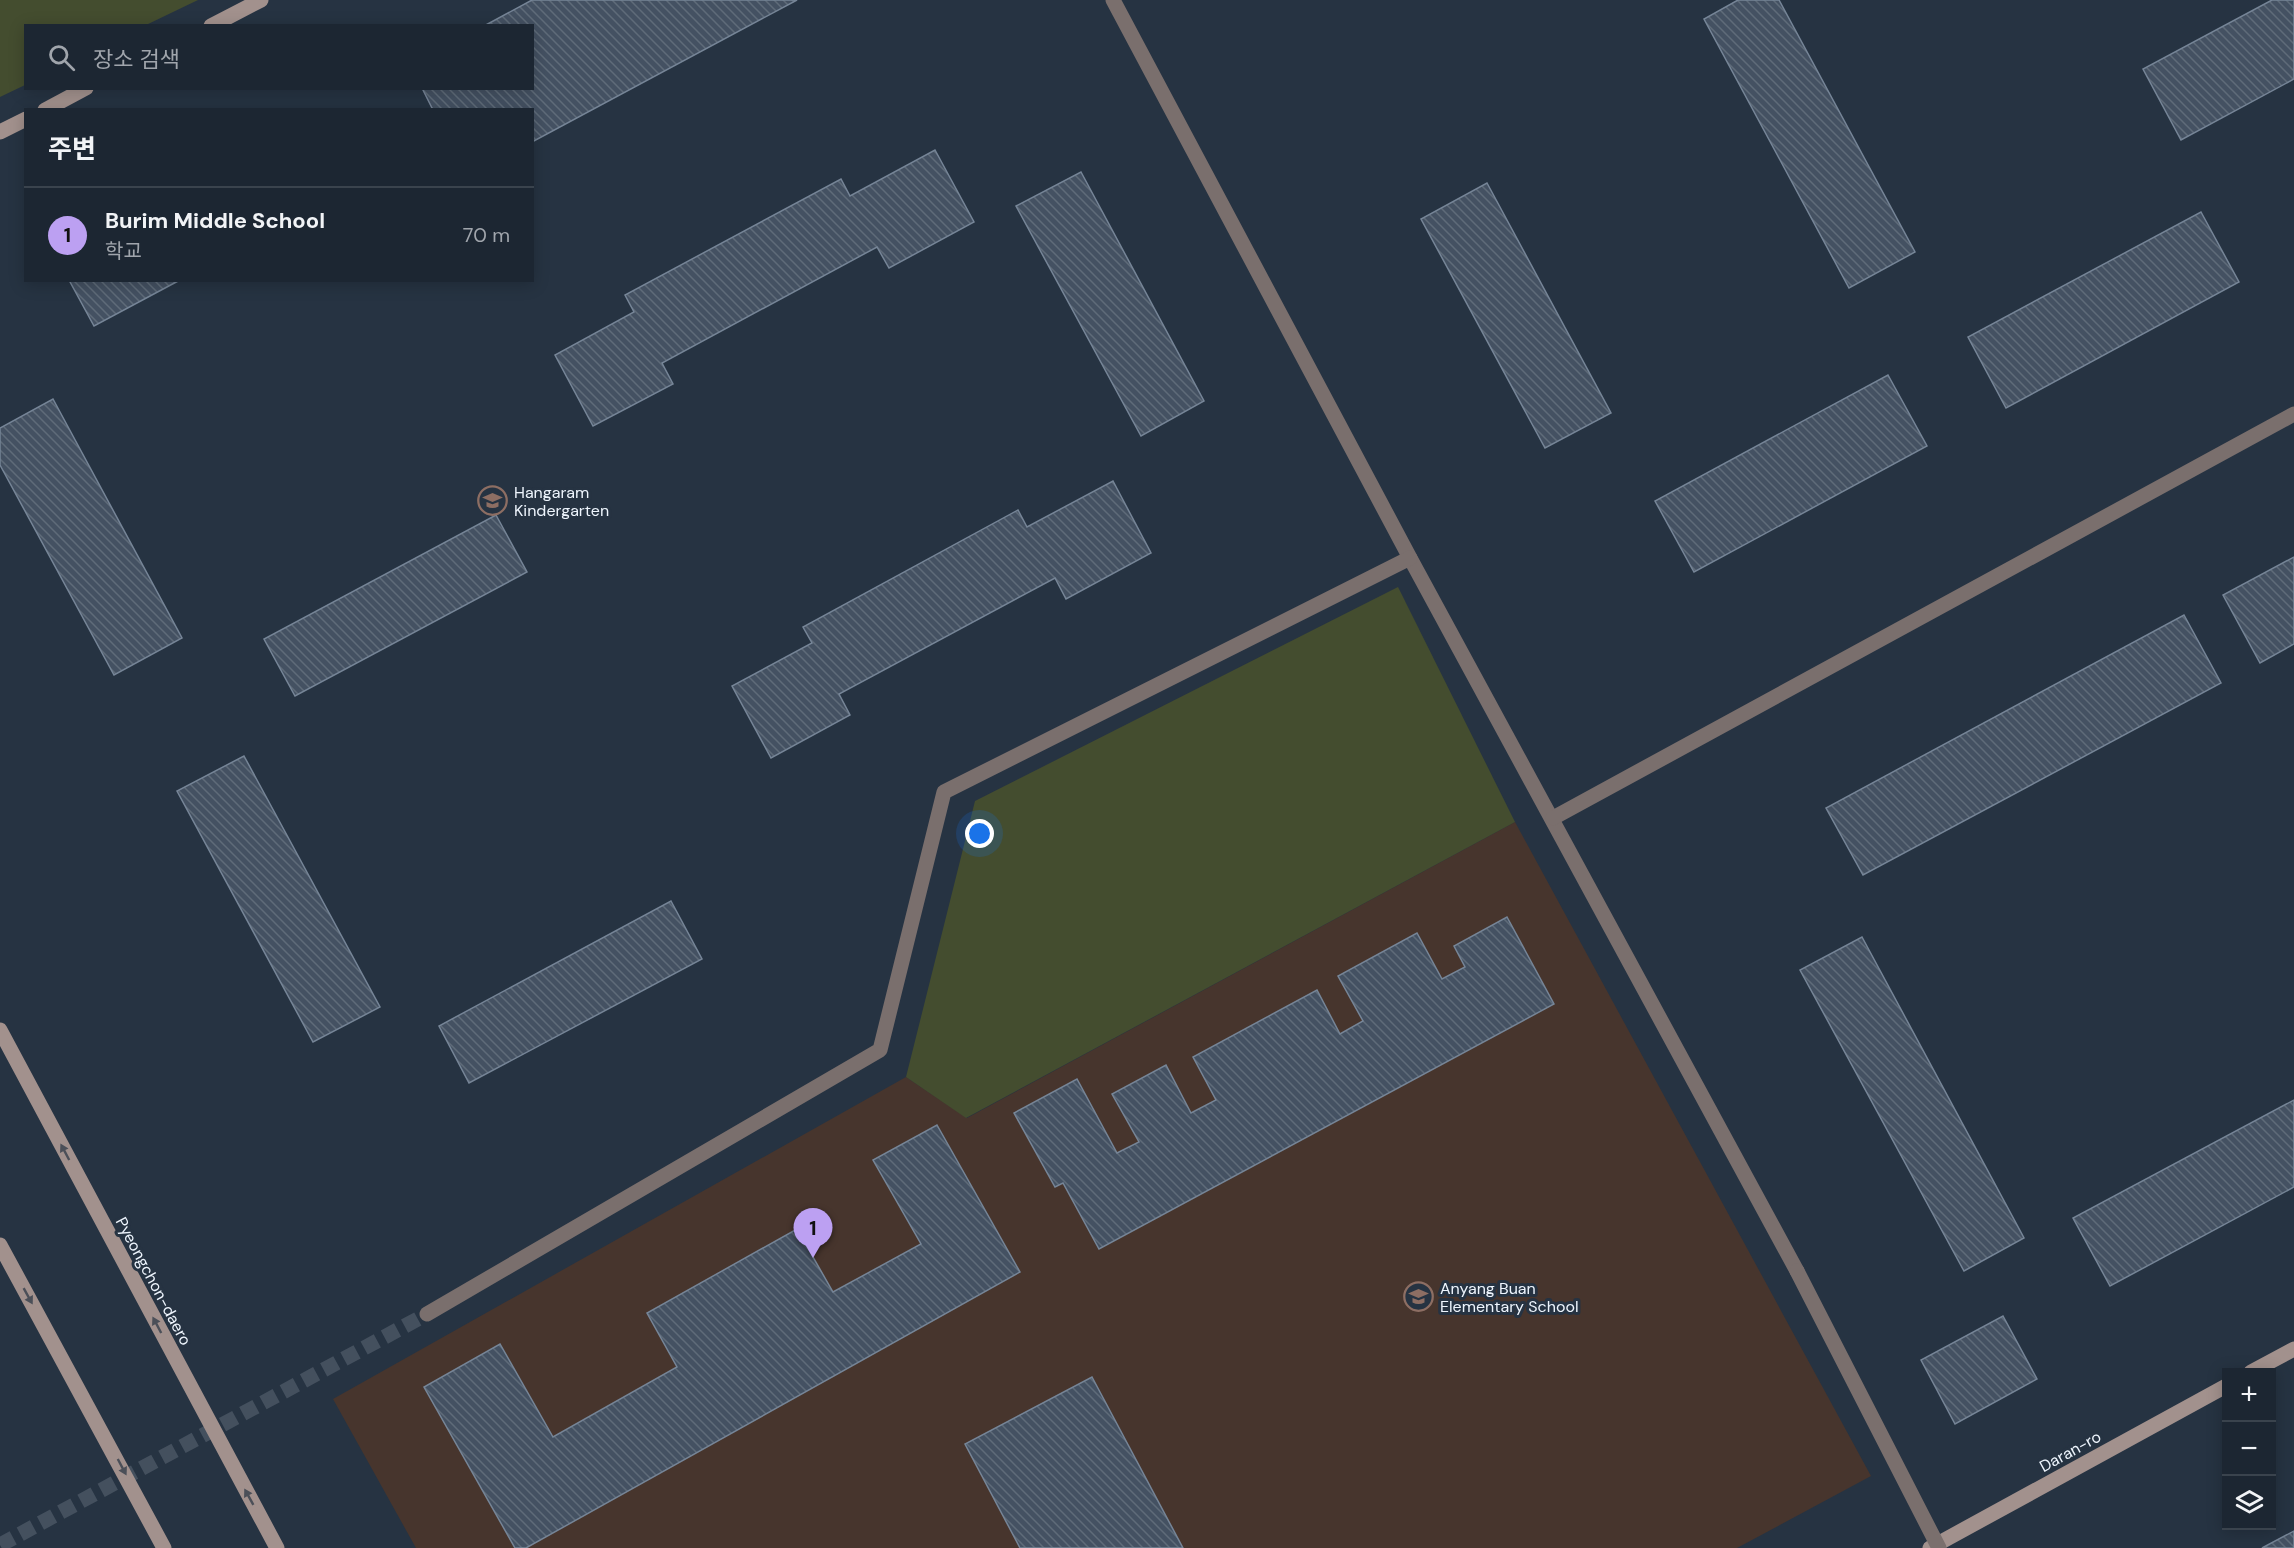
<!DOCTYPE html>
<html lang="ko">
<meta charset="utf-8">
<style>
body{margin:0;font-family:"DM Sans","Noto Sans KR",sans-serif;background:#252e3a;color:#f1f3f6}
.controls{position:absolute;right:18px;bottom:18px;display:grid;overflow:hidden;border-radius:0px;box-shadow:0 3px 15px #0003}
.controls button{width:54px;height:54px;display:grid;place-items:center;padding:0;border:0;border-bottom:2px solid #3a434d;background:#1c2632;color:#f1f3f6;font:30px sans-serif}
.you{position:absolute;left:980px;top:834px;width:21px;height:21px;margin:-15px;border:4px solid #fff;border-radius:50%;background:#1a73e8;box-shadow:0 0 0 9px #1a73e833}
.badge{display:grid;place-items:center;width:39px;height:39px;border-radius:50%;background:#bca0f2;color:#111;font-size:20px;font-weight:700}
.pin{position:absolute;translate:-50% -50px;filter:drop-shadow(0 2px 3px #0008)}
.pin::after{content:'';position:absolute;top:32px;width:21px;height:18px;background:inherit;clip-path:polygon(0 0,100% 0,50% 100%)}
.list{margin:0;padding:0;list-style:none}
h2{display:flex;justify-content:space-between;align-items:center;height:78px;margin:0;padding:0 24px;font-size:26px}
h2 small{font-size:20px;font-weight:400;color:#a0a5ac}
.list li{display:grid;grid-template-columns:39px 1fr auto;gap:18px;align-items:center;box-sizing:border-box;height:96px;padding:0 24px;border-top:2px solid #3a434d}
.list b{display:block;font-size:22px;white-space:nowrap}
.list p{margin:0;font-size:20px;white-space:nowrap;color:#a0a5ac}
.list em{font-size:20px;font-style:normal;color:#a0a5ac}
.icon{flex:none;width:33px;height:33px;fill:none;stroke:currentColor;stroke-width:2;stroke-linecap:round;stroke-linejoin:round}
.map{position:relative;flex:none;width:2294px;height:1548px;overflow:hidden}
.search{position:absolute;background:#1c2632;box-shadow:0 3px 15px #0003;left:24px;top:24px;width:510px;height:66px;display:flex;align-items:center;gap:15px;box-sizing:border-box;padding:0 21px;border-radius:0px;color:#a0a5ac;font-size:22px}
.panel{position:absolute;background:#1c2632;box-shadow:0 3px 15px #0003;left:24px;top:108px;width:510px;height:174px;border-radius:0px}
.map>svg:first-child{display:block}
</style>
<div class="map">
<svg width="2294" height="1548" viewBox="0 0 2294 1548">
<defs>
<pattern id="building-back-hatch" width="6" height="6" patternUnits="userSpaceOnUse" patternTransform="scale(1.5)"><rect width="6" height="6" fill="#445162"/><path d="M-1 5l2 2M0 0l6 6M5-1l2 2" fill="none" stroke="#5f6b79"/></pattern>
</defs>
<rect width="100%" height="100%" fill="#263342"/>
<path fill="#47352d" d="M1515 822 1871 1476 1737 1548H416L333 1399 906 1077 967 1118Z"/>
<g fill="#444d2f">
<path d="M0 0H198L146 25 26 26 25 85 0 97Z"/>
<path d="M1398 587 1515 822 966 1118 906 1077 975 801Z"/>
</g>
<g fill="url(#building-back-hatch)" stroke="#768597" stroke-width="1.5">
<path d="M532 0H797L532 142V110H433L422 88H532V26H484Z"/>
<path d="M1738 0H1779L1915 252 1849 288 1704 19Z"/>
<path d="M2272 0H2294V79L2181 140 2143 69Z"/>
<path d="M935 150 974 222 889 268 877 247 662 363 673 384 593 426 555 355 634 312 625 295 841 179 850 196Z"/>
<path d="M1081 172 1204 401 1141 436 1016 206Z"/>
<path d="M1487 183 1611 413 1545 448 1421 219Z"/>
<path d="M2201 212 2239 282 2006 408 1968 337Z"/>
<path d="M69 280H180L94 326Z"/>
<path d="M1888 375 1927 446 1694 572 1655 501Z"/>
<path d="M53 399 182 638 114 675 0 465V428Z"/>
<path d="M1113 481 1151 553 1066 599 1055 578 839 694 850 715 771 758 732 686 812 643 803 627 1018 510 1027 527Z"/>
<path d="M496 515 527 572 295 696 264 639Z"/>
<path d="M2294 557V644L2260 663 2223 595Z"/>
<path d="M2184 615 2221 683 1863 875 1826 808Z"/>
<path d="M244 756 380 1007 313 1042 177 791Z"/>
<path d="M671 901 702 959 469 1083 439 1026Z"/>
<path d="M1507 917 1554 1004 1099 1249 1063 1183 1055 1187 1014 1113 1077 1079 1117 1153 1139 1142 1112 1094 1166 1065 1191 1113 1216 1100 1193 1057 1317 990 1340 1034 1363 1021 1338 976 1417 933 1442 979 1465 967 1454 946Z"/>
<path d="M1862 937 2024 1238 1964 1271 1800 970Z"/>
<path d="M2294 1100V1187L2110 1286 2073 1218Z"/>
<path d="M937 1125 1020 1272 526 1548H515L424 1387 500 1344 553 1437 677 1367 647 1313 797 1229 833 1292 921 1244 873 1160Z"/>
<path d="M2003 1316 2037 1379 1955 1424 1921 1360Z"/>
<path d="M1092 1377 1183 1548H1020L965 1444Z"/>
<path d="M2294 1531V1548H2262Z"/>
</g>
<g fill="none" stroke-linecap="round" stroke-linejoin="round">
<path stroke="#44505e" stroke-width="15" stroke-dasharray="15 8" stroke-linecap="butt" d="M0 1545 427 1314"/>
<g stroke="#7a6f6d" stroke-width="15">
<path d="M1113 0 1410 558 1797 1271"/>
<path d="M1553 818 2294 414"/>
<path d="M427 1314 880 1050 944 792 1410 558"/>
</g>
<g stroke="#a2918d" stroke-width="15">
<path d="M211 26 261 0"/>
<path d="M45 110 86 88"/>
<path d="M0 132 26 119"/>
<path d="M0 1030 277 1548"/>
<path d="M0 1245 164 1548"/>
<path d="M2251 1372 2294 1349"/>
<path d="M1930 1548 2226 1386"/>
</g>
<path stroke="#7a6f6d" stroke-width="15" d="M1797 1271 1939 1548"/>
</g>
<defs><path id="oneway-solid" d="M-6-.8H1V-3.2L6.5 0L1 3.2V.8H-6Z" transform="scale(1.5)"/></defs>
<g fill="#4b4f58">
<use href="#oneway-solid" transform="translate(65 1152) rotate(-118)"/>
<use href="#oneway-solid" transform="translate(28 1296) rotate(61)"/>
<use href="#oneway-solid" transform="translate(157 1325) rotate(-118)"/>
<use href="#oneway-solid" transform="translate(122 1467) rotate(62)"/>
<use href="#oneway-solid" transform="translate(249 1497) rotate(-119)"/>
</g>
<defs>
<symbol id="school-ring" viewBox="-11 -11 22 22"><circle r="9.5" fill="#263342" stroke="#8d6e63" stroke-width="1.5"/><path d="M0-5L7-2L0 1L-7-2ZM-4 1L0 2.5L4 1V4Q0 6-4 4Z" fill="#8d6e63"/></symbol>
</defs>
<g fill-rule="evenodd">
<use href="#school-ring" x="476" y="484" width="33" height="33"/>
<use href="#school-ring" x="1402" y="1280" width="33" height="33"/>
</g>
<g text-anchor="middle" stroke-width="6" stroke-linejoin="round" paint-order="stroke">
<g font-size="16" fill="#eef5fd" stroke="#263342" text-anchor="start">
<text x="514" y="498">Hangaram<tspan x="514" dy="18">Kindergarten</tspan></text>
<text x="1440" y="1294">Anyang Buan<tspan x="1440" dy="18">Elementary School</tspan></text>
</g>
<g font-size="16" fill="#eef5fd" stroke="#263342">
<text transform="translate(154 1281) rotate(62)" y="6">Pyeongchon-daero</text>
<text transform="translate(2070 1451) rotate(-29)" y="6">Daran-ro</text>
</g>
</g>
</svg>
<div class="controls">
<button>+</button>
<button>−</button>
<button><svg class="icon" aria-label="layers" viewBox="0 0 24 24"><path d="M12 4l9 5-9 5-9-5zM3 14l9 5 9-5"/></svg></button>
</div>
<div class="you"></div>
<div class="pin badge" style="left:813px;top:1258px">1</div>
<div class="search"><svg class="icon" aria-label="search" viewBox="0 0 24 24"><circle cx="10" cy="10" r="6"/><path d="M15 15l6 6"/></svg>장소 검색</div>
<section class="panel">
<h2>주변<small></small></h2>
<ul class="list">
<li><span class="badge">1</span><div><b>Burim Middle School</b><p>학교</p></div><em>70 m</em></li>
</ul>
</section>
</div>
